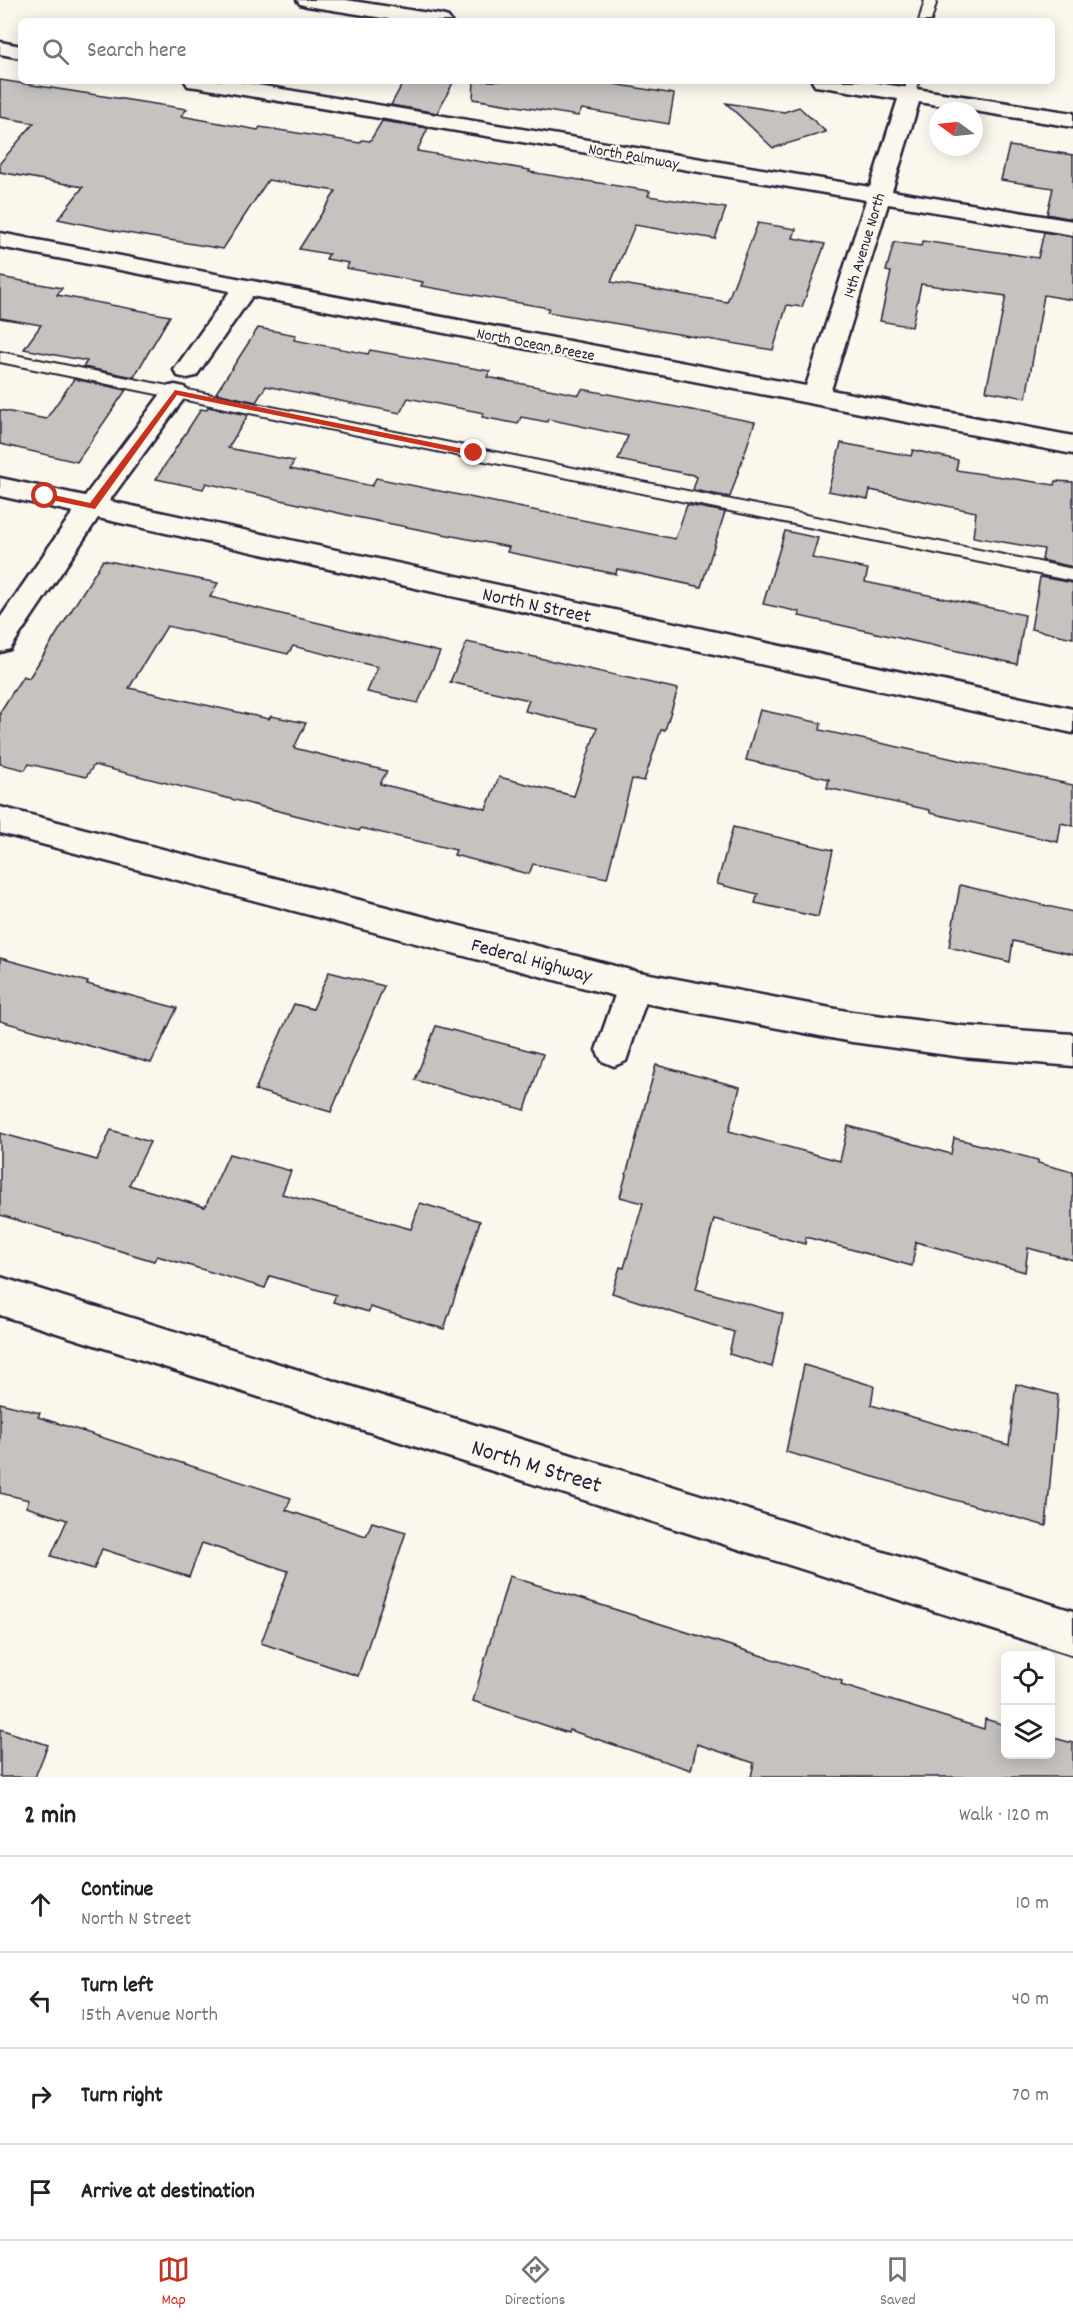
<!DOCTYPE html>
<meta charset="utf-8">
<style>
body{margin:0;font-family:Dekko,sans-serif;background:#f6f6f6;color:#202124}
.controls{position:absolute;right:18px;bottom:18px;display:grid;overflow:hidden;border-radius:9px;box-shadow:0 3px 15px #0003}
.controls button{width:54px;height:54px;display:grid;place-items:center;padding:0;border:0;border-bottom:2px solid #e0e0e0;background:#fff;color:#202124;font:30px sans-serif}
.compass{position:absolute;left:929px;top:102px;width:54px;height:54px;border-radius:50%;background:#fff;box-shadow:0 3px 15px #0003;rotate:285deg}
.stop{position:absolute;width:18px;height:18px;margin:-14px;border:4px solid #c8321e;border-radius:50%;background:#fff}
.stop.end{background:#c8321e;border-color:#fff;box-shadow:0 2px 6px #0008}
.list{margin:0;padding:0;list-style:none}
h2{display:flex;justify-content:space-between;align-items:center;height:78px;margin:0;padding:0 24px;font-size:26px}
h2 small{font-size:20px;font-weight:400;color:#757577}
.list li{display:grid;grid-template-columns:39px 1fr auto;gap:18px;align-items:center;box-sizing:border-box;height:96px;padding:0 24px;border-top:2px solid #e0e0e0}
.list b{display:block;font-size:22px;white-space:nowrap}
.list p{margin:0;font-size:20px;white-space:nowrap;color:#757577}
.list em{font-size:20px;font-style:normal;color:#757577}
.icon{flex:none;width:33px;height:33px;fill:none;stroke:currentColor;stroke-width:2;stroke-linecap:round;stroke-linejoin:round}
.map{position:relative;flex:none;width:1073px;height:1777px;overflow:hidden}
.search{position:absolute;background:#fff;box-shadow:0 3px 15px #0003;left:18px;right:18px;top:18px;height:66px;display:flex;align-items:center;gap:15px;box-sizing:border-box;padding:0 21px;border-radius:9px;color:#757577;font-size:22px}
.sheet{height:462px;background:#fff}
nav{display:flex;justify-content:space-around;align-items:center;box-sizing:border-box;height:84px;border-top:2px solid #e0e0e0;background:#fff;font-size:16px;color:#757577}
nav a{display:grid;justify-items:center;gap:3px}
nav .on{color:#c8321e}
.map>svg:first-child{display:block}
</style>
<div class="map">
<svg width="1073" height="1777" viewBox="0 0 1073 1777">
<rect width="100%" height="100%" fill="#fbf7ec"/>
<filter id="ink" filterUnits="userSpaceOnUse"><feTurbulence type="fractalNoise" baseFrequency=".0167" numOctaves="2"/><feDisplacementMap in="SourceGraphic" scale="12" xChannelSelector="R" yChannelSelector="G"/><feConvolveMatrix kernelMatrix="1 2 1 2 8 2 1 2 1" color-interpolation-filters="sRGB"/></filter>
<g filter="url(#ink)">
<g fill="#c6c2c0" stroke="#22223b" stroke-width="1.5">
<path d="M0 80 187 109 181 116 258 130 260 127 360 143 362 140 370 141 382 121 428 128 417 151 530 170 529 172 650 191 648 196 726 208 715 239 635 225 611 282 727 302 758 223 796 229 793 238 825 244 802 307 787 305 773 350 547 312 549 308 421 286 423 282 346 268 349 263 326 259 329 254 299 249 336 191 268 180 223 249 115 231 58 219 83 187 0 172V163L34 123 0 117Z"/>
<path d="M404 81H454L437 113 391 105Z"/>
<path d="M474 81H596L674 94 669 124 582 109 578 116 473 99Z"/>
<path d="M726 103 784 112 799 107 826 132 773 148Z"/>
<path d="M1009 146 1073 155V219L1047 214 1053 188 1001 180Z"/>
<path d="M1044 232 1073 237V300L1044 295 1026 398 986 391 1006 296 921 284 912 327 880 321 891 272 886 271 894 242 921 246 923 241 1038 258Z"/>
<path d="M0 277 62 288 57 295 170 316 134 377 83 367 87 361 24 349 41 325 0 318Z"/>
<path d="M258 328 296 335 294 340 368 354 370 350 490 371 487 377 579 395 582 389 755 422 730 497 693 490 697 477 693 475 618 460 628 436 548 419 547 422 521 417 518 424 482 417 484 413 408 398 400 413 266 386 256 402 216 393Z"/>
<path d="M74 379 126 390 77 462 0 444V410L46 419Z"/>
<path d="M208 407 248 415 228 448 294 461 290 469 372 486 376 478 675 539 687 505 725 512 701 587 617 569 616 574 552 561 507 552 509 547 356 517 206 483 203 489 156 479 201 409 206 410Z"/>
<path d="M841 443 911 456 913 450 958 460 956 470 1054 485 1055 481 1073 482V567L1042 560 1044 549 973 537 976 512 870 490 868 499 828 491Z"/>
<path d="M785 531 818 538 812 558 868 569 865 582 1025 615 1017 664 799 616 800 612 763 604Z"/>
<path d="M103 560 218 583 210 597 440 652 418 703 367 692 378 667 293 646 288 654 167 626 129 688 269 719 271 716 306 723 294 748 387 771 380 784 486 809 499 777 574 796 597 728 525 711 529 700 450 682 467 642 678 689 665 730H661L644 781 632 779 607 878 533 864 529 874 454 855 456 850 361 828 359 831 94 765 86 777 29 764 25 770 0 764V712L23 676 29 678Z"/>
<path d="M1040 577 1073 583V638L1031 629Z"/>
<path d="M760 710 821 723 820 730 1073 785V826L1061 823 1058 842 930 813V810L827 788 829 779 746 760Z"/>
<path d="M733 827 833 850 818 917 755 903 758 894 717 884Z"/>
<path d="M960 885 1073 912V955L1013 941 1010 962 949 947Z"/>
<path d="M0 958 88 982 87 984 177 1008 151 1063 79 1043 0 1021Z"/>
<path d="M329 972 384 986 331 1112 255 1090 294 1004 313 1009Z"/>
<path d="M436 1026 543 1054 525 1110 415 1080Z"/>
<path d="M656 1065 740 1087 729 1131 840 1161 848 1126 951 1154 954 1138 1038 1160V1163L1073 1172V1260L1028 1248 1025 1272 916 1242 912 1266 806 1237 805 1244 714 1219 696 1289 783 1314 772 1367 729 1354 734 1332 612 1293 620 1267 624 1268 643 1203 620 1197Z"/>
<path d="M111 1130 150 1142 129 1185 205 1207 229 1154 291 1171 282 1194 411 1229 420 1203 480 1221 444 1329 370 1307 369 1312 333 1302 336 1295 270 1276 265 1288 157 1256 154 1261 0 1215V1133L97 1160Z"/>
<path d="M804 1365 874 1386 871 1405 1009 1445 1016 1384 1058 1395 1046 1526 786 1452Z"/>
<path d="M0 1403 40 1413 38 1417 291 1498 286 1510 366 1536 372 1522 406 1532 358 1676 261 1643 288 1571 202 1543 189 1577 102 1549 94 1569 51 1556 67 1520 26 1507 29 1500 0 1493Z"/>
<path d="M509 1576 842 1681 841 1685 984 1729 985 1719 1005 1725V1755H1050V1737L1073 1743V1777H751L754 1763 697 1744 691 1770 569 1730 568 1733 473 1701Z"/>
<path d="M0 1729 48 1745 35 1777H0Z"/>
</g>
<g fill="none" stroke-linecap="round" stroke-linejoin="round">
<defs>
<g id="lane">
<path d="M925 0H937L931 21H919Z"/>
<path d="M907 81H919L914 98H906L904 95Z"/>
<path d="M0 352 1073 569V581L0 362Z"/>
</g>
<g id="street">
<path d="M297 0H346L441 15 448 17 451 21H402L307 6 300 4Z"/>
<path d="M0 42 21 46V58L0 54Z"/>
<path d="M185 81H234L870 187 898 99 823 87 815 86 812 81H864L1073 113V127L919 102 892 191 1073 221V235L888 204 831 390 1073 436V454L252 296 196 376 187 378 178 376 174 370 230 291 0 247V233L806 386 866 200 196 87 188 86Z"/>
<path d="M175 385 184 387 188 393 109 501 1073 709V733L98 518 10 649 0 652V618L73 512 0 496V478L85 496 166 387Z"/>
<path d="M634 971 646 975 651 986 626 1061 614 1066 602 1061 596 1050 622 975Z"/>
<path d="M0 1277 1073 1611V1655L0 1315Z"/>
</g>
<path id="secondary" d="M0 807 634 971 852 1012 962 1026 1073 1034V1066L962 1057 852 1042 634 1001 0 833Z"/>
</defs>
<use href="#lane" stroke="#22223b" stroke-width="4"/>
<use href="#street" stroke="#22223b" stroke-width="5"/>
<use href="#secondary" stroke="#22223b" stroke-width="5"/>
<use href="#lane" fill="#fbf7ec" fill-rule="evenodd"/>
<use href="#street" fill="#fbf7ec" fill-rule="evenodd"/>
<use href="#secondary" fill="#fbf7ec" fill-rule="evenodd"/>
</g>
</g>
<path fill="#c8321e" d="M175 390 474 451 478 453 474 456 177 395 95 509 42 498V494L45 493 90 503Z"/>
<g text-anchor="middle" stroke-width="5" stroke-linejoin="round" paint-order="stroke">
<g font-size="16" fill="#22223b" stroke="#fbf7ec">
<text transform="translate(634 155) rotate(10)" y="6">North Palmway</text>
<text transform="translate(863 245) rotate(-73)" y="6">14th Avenue North</text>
<text transform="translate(536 343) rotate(11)" y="6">North Ocean Breeze</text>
</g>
<g font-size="20" fill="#22223b" stroke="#fbf7ec">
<text transform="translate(537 604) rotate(12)" y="7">North N Street</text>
<text transform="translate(532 959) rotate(15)" y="7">Federal Highway</text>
</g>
<g font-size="24" fill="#22223b" stroke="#fbf7ec">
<text transform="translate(537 1465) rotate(17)" y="8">North M Street</text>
</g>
</g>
</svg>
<div class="controls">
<button><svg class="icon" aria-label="locate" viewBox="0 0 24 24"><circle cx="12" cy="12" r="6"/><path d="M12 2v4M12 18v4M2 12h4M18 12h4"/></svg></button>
<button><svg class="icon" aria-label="layers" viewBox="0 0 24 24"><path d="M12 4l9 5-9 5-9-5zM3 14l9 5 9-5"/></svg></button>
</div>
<svg class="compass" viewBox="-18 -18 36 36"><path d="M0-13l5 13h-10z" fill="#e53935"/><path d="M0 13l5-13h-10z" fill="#757577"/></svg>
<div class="stop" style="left:45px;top:496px"></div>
<div class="stop end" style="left:474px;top:453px"></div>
<div class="search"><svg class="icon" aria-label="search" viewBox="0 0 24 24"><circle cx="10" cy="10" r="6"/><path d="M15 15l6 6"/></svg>Search here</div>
</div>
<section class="sheet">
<h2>2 min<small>Walk · 120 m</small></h2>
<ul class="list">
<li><svg class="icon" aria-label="ahead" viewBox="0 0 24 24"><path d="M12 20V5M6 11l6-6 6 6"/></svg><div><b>Continue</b><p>North N Street</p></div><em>10 m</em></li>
<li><svg class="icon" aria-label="left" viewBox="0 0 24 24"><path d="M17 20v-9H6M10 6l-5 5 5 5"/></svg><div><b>Turn left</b><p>15th Avenue North</p></div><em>40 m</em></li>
<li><svg class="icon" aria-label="right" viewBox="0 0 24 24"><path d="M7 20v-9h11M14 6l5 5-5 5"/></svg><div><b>Turn right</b></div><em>70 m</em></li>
<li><svg class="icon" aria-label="arrive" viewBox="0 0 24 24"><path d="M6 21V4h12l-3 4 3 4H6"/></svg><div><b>Arrive at destination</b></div></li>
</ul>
</section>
<nav>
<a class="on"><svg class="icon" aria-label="map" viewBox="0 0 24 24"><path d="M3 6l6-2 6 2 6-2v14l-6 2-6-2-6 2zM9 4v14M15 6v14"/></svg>Map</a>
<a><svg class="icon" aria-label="directions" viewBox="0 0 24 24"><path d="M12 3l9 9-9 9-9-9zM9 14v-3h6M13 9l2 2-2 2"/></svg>Directions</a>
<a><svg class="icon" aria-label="saved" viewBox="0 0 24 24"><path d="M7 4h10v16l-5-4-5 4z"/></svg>Saved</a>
</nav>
